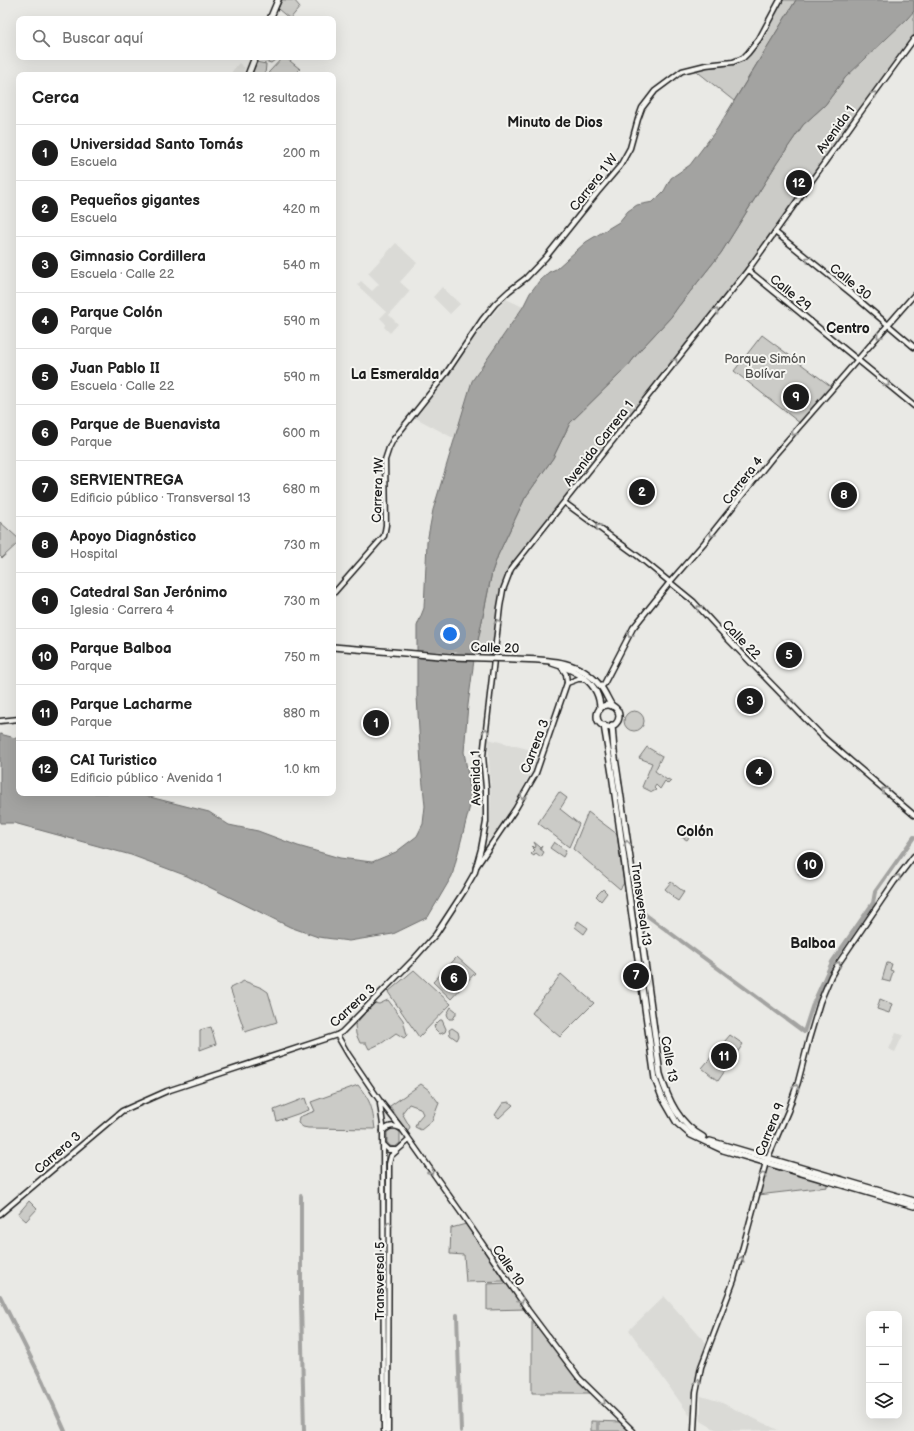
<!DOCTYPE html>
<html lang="es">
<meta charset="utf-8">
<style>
body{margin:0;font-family:"Balsamiq Sans",sans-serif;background:#f2f2f2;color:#222}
.controls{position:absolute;right:12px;bottom:12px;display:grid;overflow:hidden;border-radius:8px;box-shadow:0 4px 16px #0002}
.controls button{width:36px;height:36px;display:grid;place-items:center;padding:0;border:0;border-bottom:1px solid #e0e0e0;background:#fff;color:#222;font:20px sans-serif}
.you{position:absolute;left:450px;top:634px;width:14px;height:14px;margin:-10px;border:3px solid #fff;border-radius:50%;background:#1a73e8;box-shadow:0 0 0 6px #1a73e833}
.badge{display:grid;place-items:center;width:26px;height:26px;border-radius:50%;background:#1c1c1c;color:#fff;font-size:13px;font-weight:700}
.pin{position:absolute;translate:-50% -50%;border:2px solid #fff;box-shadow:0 1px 4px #0006}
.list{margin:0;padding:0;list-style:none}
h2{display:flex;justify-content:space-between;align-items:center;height:52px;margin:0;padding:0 16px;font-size:17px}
h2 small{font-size:13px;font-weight:400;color:#767676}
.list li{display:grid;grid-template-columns:26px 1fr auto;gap:12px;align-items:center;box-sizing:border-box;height:56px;padding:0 16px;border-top:1px solid #e0e0e0}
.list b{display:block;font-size:15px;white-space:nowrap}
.list p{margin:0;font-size:13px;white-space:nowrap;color:#767676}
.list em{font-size:13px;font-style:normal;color:#767676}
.icon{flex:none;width:22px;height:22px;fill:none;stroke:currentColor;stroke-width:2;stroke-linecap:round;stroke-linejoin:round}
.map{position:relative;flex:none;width:914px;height:1431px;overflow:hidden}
.search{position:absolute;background:#fff;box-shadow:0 4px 16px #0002;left:16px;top:16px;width:320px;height:44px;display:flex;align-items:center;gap:10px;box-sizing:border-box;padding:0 14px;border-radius:8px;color:#767676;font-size:15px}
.panel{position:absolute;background:#fff;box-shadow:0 4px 16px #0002;left:16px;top:72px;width:320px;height:724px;border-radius:8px}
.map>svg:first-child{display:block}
</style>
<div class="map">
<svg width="914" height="1431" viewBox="0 0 914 1431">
<rect width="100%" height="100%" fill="#e9e9e5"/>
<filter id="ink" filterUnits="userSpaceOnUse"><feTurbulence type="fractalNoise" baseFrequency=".025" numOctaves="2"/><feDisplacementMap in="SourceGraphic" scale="8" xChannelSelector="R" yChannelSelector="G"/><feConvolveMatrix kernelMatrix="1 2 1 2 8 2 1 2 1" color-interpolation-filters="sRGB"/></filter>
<g filter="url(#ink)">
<g fill="#dadad6">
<path d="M239 63 245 68 242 75H229Z"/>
<path d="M594 178 598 182 597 183 599 185 594 190 588 184Z"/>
<path d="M396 243 417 263 400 282 410 291 389 315 398 324 390 333 384 327 385 325V323L380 318 386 312 357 285 361 281 372 291 379 284 368 273Z"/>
<path d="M442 287 460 304 450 314 433 297Z"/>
<path d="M506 299 523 307 472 381 455 439 416 418 483 326Z"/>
<path d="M488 739 540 752 518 798 491 839 488 838 491 799Z"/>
<path d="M896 1033 903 1035 895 1052 889 1049Z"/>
<path d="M664 1296 706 1343 697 1371 690 1416 629 1330Z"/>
<path d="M701 1396 718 1401 778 1430 718 1431 701 1421Z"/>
</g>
<g fill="#cbcbc7" stroke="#747472">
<path d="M282 0H294L300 7 290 19 278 9Z"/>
<path d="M783 0H796L734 101 694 69C706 67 720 68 731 64 758 54 770 22 783 0Z"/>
<path d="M914 1V38L747 268 688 341 511 566C496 594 496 620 494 651L476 650 492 572 498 555 525 498 553 458 570 423 628 366 641 349 671 317 678 307 721 253 777 163 803 125 825 105 845 78Z"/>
<path d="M256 57H279L271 63 255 58Z"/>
<path d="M283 57H285L300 69 294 75H272L269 72Z"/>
<path d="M256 62 266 64 265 75H249L252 72Z"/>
<path d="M762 335 832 387 801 424 734 371Z"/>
<path d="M0 522 19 539V542L2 558 0 556Z"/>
<circle cx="634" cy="721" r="10"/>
<path d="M647 747 662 756 655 771 667 780 668 779 671 781 668 784 665 781 660 789 656 785 654 788 656 790 652 792 642 787 652 763 639 758Z"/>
<path d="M764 758 772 768 754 780 749 775Z"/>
<path d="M559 792 567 798 560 809 579 824 569 847 538 823Z"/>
<path d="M588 812 617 834 624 883 620 889 573 849Z"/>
<path d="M682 826 686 829 684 832 690 836 687 840 676 834 677 832 679 833 681 829 680 828Z"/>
<path d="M534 842 540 847 542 845 540 849 544 852 541 857 536 853 534 856 531 854 535 850 532 847 533 846 535 848 536 846Z"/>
<path d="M554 842 566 851 563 857 550 848Z"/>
<path d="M815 853 821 857 804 876 798 873Z"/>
<path d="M671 882 684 892 678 901 672 897 673 896 665 889Z"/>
<path d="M603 889 607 893 601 901 596 896Z"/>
<path d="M578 921 588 928 584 934 575 927Z"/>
<path d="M457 957 475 973 451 999 433 982Z"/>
<path d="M887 963 892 964 890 970 893 971 890 982 882 980Z"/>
<path d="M414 970 451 1004 419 1037 388 992Z"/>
<path d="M561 974 594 1003 560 1037 532 1013Z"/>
<path d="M244 981 262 988 268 992 277 1022 245 1032 230 988Z"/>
<path d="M880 999 892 1004 889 1013 877 1009Z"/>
<path d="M388 1000 403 1020 407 1035 404 1038 396 1033 382 1043 369 1049 366 1043H360L356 1034 355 1025 373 1003 379 1004Z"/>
<path d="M451 1007 456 1011V1014L453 1019H449L447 1014Z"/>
<path d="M440 1020H442L446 1029 445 1032 440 1034 435 1029 434 1026Z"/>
<path d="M211 1027 216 1044 200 1050V1030Z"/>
<path d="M452 1028 458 1032 459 1036 457 1040 450 1035 449 1030Z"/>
<path d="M730 1035 743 1044 718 1081 702 1068Z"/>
<path d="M421 1084 429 1090 439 1103 432 1121 421 1130 415 1127 417 1121 423 1114 420 1108 409 1104 402 1113 410 1127 407 1133 390 1106Z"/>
<path d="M358 1085C372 1103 372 1107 375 1129L308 1128 303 1127 298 1123 299 1117 315 1111 311 1102Z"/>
<path d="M305 1098 309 1110 277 1121 274 1110Z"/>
<path d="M509 1102 513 1105 499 1118 495 1115 503 1103Z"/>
<path d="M392 1128H396L400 1133V1143L395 1147 390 1146 387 1142V1133Z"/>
<path d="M768 1163 827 1182V1187L758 1195Z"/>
<path d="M29 1201 37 1209 26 1221 18 1214Z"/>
<path d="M466 1224 504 1281 466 1282 464 1255 450 1254 451 1228Z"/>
<path d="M507 1283 526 1309 487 1310V1284Z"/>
<path d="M532 1315 547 1335 594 1393H532Z"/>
<path d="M591 1421 624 1422 633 1431H591Z"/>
</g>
<path fill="#a3a3a1" stroke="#6d6d6c" d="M796 0H914V11L907 19 845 78 825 105 803 125 777 163 721 253 678 307 671 317 641 349 628 366 570 423 553 458 525 498 498 555 492 572 474 660 468 705 464 752 472 798 452 876 428 917 393 934 349 941 318 937 290 927 187 876 131 855 14 823H0V734L19 739V793H134L209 812 229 825 258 831 298 846 340 858 372 862 396 852 417 836 423 824 425 806 421 765 417 696V626L424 608 427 542 433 510 472 381 523 307 530 293 540 280 549 272 556 269 586 242 619 222 628 211 637 205 653 202 664 191 671 178 690 165 717 129Z"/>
<path fill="#e9e9e5" d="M415 650 477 654 476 660 415 656Z"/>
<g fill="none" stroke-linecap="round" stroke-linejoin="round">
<g stroke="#a3a3a1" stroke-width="4">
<path d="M642 912 804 1032 813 1004 832 962 873 903 875 892 914 837"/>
<path d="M301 1196V1302L304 1431"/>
<path d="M0 1296 43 1382 65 1431"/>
<path d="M457 1315 461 1431"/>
<path d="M598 1423V1431"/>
</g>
<defs>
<g id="minor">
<path d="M775 232 852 294 914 347"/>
<path d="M748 270 914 406"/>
<path d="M565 503 639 557 694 602 726 637 824 738 914 815"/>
<path d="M333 594 384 536 386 525 385 460 389 448 393 440 447 372 482 320 495 304 509 291 526 278 546 257 597 193 620 166 630 148 638 119 642 108 655 91 682 71 706 65 733 62 743 58 748 53 759 39 780 0"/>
<path d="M567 683 578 679H586"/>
<path d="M601 687 604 684 633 628 670 582 704 543 772 458 914 295"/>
<path d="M0 721 19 719"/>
<path d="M476 867 481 849 486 822V788L483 756 500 607 503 590 511 569 748 270 857 117 914 39"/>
<path d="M337 1035 348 1054 380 1101 402 1129 462 1214 528 1310 579 1378 633 1431"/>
<path d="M380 1104 383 1125 384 1431"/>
<path d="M383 1131C388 1126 394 1125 400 1128"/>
<path d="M384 1145 389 1150H397"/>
<path d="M0 1214 122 1111 167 1091 337 1035 342 1032 412 961 436 934 464 891 475 872 476 867 516 808 536 773 567 683 566 674 560 665"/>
<path d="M388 1431 389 1164 391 1156 409 1140"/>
<path d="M694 1431 696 1393 701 1367 734 1280 766 1162 788 1111 798 1082 809 1039 820 1002 831 976 838 964 894 882 914 856"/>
</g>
<g id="major">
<path d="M270 19 278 0"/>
<path d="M248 75 255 57"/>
<path d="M333 647 452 657"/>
<path d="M516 659C547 660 580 659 601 687 605 692 608 700 612 706"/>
<path d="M552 663C575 670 600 681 600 709"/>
<circle cx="608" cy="716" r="11"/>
<path d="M604 725 612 774 655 1079 662 1097 677 1123 691 1135 710 1144 723 1150 914 1206"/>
<path d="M612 725 614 751 640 925 660 1074C668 1100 679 1124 703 1137"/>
<path d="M710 1141 914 1201"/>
</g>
</defs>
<use href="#minor" stroke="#1c1c1c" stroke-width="7"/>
<use href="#major" stroke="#1c1c1c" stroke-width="8"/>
<use href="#minor" stroke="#f6f6f2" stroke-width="4"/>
<use href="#major" stroke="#f6f6f2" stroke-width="5"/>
<defs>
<path id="major-bridge" d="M452 657 516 659"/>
</defs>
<use href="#major-bridge" stroke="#1c1c1c" stroke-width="8" stroke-linecap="butt"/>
<use href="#major-bridge" stroke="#f6f6f2" stroke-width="5"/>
</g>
<defs><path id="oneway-chevron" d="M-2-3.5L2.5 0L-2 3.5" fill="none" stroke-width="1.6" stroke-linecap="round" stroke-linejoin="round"/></defs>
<g stroke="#949492">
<use href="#oneway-chevron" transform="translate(874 94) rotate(-53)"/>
<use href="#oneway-chevron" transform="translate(808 259) rotate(-141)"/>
<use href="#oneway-chevron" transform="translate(716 311) rotate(-51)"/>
<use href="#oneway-chevron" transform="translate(879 336) rotate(132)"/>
<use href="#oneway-chevron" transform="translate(675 361) rotate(-52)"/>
<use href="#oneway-chevron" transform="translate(887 384) rotate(40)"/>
<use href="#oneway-chevron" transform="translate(794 433) rotate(132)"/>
<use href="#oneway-chevron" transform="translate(598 527) rotate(-143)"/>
<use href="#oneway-chevron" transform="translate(712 534) rotate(129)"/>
<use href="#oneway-chevron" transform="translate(699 608) rotate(-132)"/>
<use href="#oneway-chevron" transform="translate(498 622) rotate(-84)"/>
<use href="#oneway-chevron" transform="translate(630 635) rotate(117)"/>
<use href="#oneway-chevron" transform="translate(789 701) rotate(-134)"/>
<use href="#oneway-chevron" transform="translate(486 731) rotate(-83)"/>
<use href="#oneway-chevron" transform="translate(884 790) rotate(-139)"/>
<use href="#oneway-chevron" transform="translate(523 797) rotate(121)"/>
<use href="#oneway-chevron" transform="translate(627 843) rotate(-98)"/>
<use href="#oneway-chevron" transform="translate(898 877) rotate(-53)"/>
<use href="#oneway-chevron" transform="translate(838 964) rotate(-58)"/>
<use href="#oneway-chevron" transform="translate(796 1087) rotate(-71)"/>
<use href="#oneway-chevron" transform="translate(431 1172) rotate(54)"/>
<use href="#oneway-chevron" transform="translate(763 1175) rotate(-74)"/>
<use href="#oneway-chevron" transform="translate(389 1224) rotate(-90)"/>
<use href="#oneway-chevron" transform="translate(741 1259) rotate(-74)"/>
<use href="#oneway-chevron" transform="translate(521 1301) rotate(55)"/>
<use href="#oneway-chevron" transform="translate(698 1382) rotate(-79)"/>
<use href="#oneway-chevron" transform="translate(603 1402) rotate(43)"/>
</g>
</g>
<g text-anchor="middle" stroke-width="4" stroke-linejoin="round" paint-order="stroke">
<g font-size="13" fill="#1c1c1c" stroke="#f6f6f2">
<text transform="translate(835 129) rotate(-54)" y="5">Avenida 1</text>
<text transform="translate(593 182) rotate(-52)" y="5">Carrera 1 W</text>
<text transform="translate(851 281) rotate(39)" y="5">Calle 30</text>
<text transform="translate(791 292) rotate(39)" y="5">Calle 29</text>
<text transform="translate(598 443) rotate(-52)" y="5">Avenida Carrera 1</text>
<text transform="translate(742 480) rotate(-52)" y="5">Carrera 4</text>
<text transform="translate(377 490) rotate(-88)" y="5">Carrera 1W</text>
<text transform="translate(742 639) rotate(46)" y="5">Calle 22</text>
<text transform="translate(495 647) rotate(2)" y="5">Calle 20</text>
<text transform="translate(534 746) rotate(-69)" y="5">Carrera 3</text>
<text transform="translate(475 778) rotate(-91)" y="5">Avenida 1</text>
<text transform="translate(642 904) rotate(82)" y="5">Transversal 13</text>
<text transform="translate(352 1005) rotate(-43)" y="5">Carrera 3</text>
<text transform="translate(670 1059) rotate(80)" y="5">Calle 13</text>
<text transform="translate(769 1129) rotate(-68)" y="5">Carrera 9</text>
<text transform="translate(57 1152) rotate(-41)" y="5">Carrera 3</text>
<text transform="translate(509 1265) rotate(56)" y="5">Calle 10</text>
<text transform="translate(379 1281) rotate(-90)" y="5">Transversal 5</text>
</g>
<g font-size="13" fill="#51514f" stroke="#f6f6f2">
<text x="765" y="363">Parque Simón<tspan x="765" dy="15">Bolívar</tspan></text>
</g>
<g font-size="14" font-weight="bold" fill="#1c1c1c" stroke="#f6f6f2">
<text x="555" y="127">Minuto de Dios</text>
<text x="848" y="333">Centro</text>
<text x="395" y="379">La Esmeralda</text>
<text x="695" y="836">Colón</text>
<text x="813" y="948">Balboa</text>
</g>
</g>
</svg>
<div class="controls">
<button>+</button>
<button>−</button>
<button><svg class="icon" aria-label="layers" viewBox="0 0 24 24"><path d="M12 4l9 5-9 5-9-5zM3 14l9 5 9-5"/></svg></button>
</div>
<div class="you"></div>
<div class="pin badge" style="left:376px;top:723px">1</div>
<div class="pin badge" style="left:642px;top:492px">2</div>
<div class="pin badge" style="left:750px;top:701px">3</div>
<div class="pin badge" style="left:759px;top:772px">4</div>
<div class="pin badge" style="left:789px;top:655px">5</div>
<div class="pin badge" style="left:454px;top:978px">6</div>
<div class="pin badge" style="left:636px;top:976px">7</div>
<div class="pin badge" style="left:844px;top:495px">8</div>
<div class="pin badge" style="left:796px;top:397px">9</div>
<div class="pin badge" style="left:810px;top:865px">10</div>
<div class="pin badge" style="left:724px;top:1056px">11</div>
<div class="pin badge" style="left:799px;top:183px">12</div>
<div class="search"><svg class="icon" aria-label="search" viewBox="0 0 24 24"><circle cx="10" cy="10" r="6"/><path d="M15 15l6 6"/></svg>Buscar aquí</div>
<section class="panel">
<h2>Cerca<small>12 resultados</small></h2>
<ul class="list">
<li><span class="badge">1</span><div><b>Universidad Santo Tomás</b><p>Escuela</p></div><em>200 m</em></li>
<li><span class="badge">2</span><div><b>Pequeños gigantes</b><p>Escuela</p></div><em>420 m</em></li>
<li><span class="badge">3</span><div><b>Gimnasio Cordillera</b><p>Escuela · Calle 22</p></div><em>540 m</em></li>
<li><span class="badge">4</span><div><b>Parque Colón</b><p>Parque</p></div><em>590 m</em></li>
<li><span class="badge">5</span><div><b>Juan Pablo II</b><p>Escuela · Calle 22</p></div><em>590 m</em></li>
<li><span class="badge">6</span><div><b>Parque de Buenavista</b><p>Parque</p></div><em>600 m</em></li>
<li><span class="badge">7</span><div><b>SERVIENTREGA</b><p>Edificio público · Transversal 13</p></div><em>680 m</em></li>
<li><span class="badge">8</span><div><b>Apoyo Diagnóstico</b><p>Hospital</p></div><em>730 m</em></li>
<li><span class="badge">9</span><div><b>Catedral San Jerónimo</b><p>Iglesia · Carrera 4</p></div><em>730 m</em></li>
<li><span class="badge">10</span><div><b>Parque Balboa</b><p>Parque</p></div><em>750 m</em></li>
<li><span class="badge">11</span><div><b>Parque Lacharme</b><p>Parque</p></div><em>880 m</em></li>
<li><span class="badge">12</span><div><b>CAI Turistico</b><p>Edificio público · Avenida 1</p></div><em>1.0 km</em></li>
</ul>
</section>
</div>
